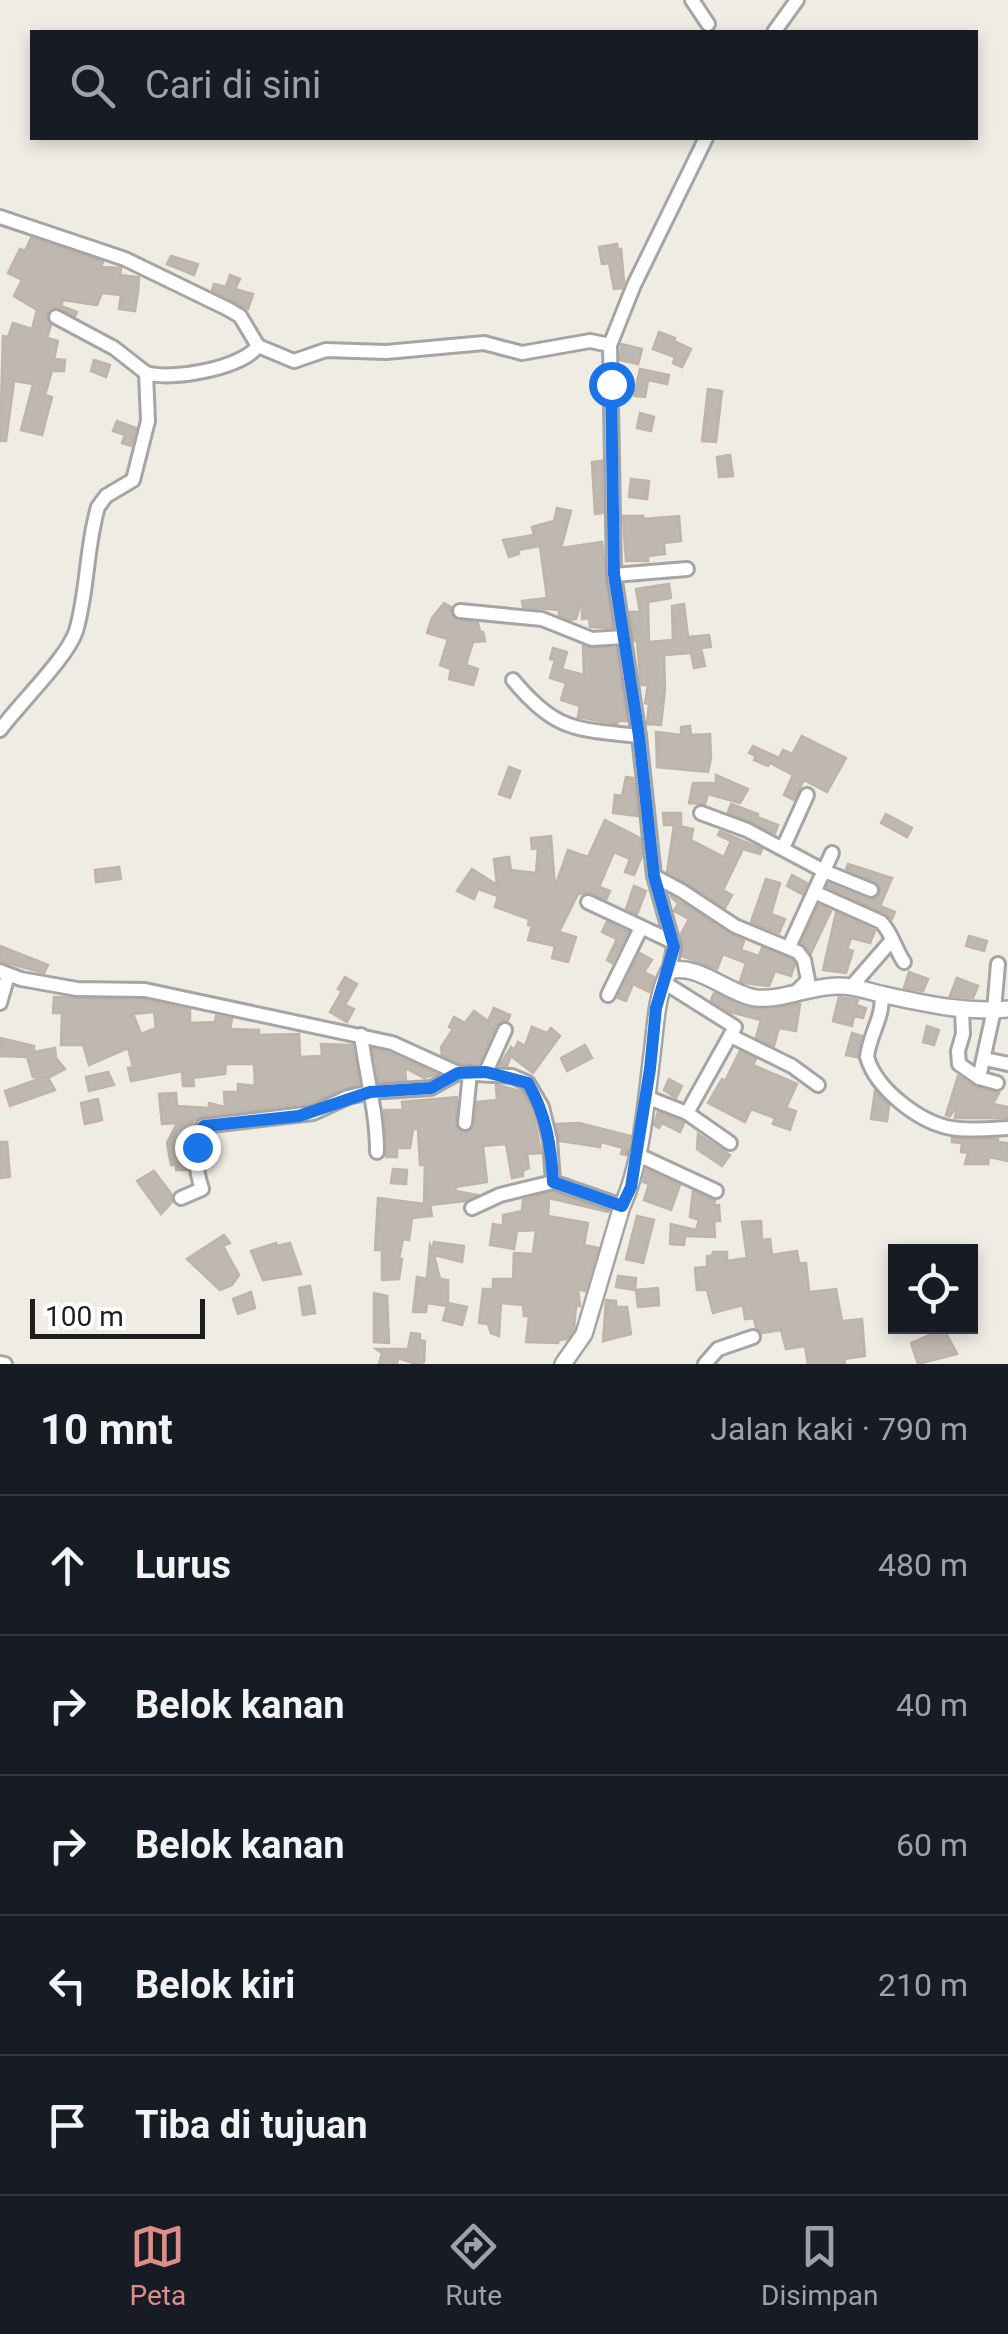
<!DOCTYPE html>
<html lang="id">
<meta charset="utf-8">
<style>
body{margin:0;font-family:Roboto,sans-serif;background:#20242c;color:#f1f3f6}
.controls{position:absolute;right:30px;bottom:30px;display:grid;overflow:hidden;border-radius:0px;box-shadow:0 5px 15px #0003}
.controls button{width:90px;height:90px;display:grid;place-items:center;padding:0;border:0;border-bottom:2px solid #363941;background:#171b24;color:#f1f3f6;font:50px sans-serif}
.scale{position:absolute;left:30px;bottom:25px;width:175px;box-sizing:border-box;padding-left:10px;border:5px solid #1e1e1e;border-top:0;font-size:28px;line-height:35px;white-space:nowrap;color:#1e1e1e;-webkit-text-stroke:8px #fff;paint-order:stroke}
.stop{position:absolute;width:30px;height:30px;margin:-22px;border:8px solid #1a73e8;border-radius:50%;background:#fff}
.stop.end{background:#1a73e8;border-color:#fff;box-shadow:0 2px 10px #0008}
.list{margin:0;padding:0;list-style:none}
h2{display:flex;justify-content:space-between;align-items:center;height:130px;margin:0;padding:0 40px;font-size:42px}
h2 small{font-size:32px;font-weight:400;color:#9ea1a6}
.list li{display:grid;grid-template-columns:65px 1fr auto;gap:30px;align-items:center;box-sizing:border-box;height:140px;padding:0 40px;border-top:2px solid #363941}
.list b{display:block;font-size:38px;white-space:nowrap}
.list em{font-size:32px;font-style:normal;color:#9ea1a6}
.icon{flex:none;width:55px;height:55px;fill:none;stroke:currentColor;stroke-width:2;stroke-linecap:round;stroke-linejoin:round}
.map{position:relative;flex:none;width:1008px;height:1364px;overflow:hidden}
.search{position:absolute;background:#171b24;box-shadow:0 5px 15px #0003;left:30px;right:30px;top:30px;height:110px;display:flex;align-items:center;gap:25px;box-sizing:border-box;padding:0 35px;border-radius:0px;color:#9ea1a6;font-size:38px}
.sheet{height:830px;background:#171b24}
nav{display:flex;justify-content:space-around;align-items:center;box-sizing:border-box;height:140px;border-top:2px solid #363941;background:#171b24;font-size:28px;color:#9ea1a6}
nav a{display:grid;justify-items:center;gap:5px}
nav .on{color:#dd8e8b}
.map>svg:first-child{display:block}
</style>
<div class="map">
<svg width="1008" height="1364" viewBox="0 0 1008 1364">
<rect width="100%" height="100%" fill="#efece4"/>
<g fill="#bfb8b1" stroke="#c0b3a7" stroke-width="2.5" fill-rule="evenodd">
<path d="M31 238 103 262 101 267 121 268 120 275 139 277 138 292 135 311 119 309 121 295 102 293 97 305 63 300 61 306 77 312 75 316 57 307 48 312 46 318 51 325 47 338 58 341 54 359 65 360 64 371H52L45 395 52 397 42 435 21 430 33 384 14 381 6 441H0L3 336 8 337 13 323 32 329 37 310 14 296 22 280 8 273 20 249 25 251Z"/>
<path d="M617 244 618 250 621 249 624 282 622 288 614 289 609 263 602 264 599 247Z"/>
<path d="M171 256 198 264 194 275 167 264Z"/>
<path d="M230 275 240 279 235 289 253 294 248 309 212 290 214 284 226 287Z"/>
<path d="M659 332 675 338 674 341 691 349 682 367 673 363 675 357 653 349Z"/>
<path d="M621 344 642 349 638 364 620 360Z"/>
<path d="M94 360 110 365 106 377 91 371Z"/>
<path d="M640 369 669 375 667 384 648 380 645 397 634 396Z"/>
<path d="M708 389 722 391 716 442 702 441Z"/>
<path d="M640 413 654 417 651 431 637 428Z"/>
<path d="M117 421 136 428 131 446 122 443 125 435 113 431Z"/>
<path d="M730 455 733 476 719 477 717 457Z"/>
<path d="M602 461 603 513 595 514 592 462Z"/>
<path d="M631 479 649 481 647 499 629 497Z"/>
<path d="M557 508 571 511 561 548 602 542 612 628 590 627 589 618 582 619V599L576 619 570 620 559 615V610L523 607 522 601 547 598 540 546 518 550 519 554 509 557 503 540 534 535 532 527 554 521Z"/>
<path d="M623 516H643V519L679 516 681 541 664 543 665 554 648 556V561H626Z"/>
<path d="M669 584 671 598 648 602 649 642 673 640 672 606 684 604 688 637 709 635 711 647 701 648 705 666 694 668 691 653 664 655 665 689 661 725 647 724 649 704 645 703 648 685H641L637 641H634L630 612H640L636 589Z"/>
<path d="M444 603 451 607 453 618 478 623 480 632H483L485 641 473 642 466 665 478 669 473 685 449 679 451 669 440 665 448 639 427 633 432 618Z"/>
<path d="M583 646 615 648 627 721H618L617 724 578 717 580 706 561 700 566 683 550 678 555 660 550 659 553 648 567 652 562 669 584 675Z"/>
<path d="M690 726 691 735 710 734 711 758 708 772 657 767 656 732 681 735V727Z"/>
<path d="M802 736 846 758 827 792 804 780 794 800 784 795 793 775 770 763 768 766 754 760 756 756 749 753 753 746 779 758 783 750 792 754Z"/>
<path d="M509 767 520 771 510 798 499 794Z"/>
<path d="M716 775 748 789 740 803 708 794 705 804 689 803 693 783H716Z"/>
<path d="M626 777 633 778 638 816 613 813 615 795 622 796Z"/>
<path d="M731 804 758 814 757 817 778 825 775 833 728 812Z"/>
<path d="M663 813H681V825H664Z"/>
<path d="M886 814 912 828 907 837 881 823Z"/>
<path d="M605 820 640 838 642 856 634 875 625 872 630 859 614 852 599 887 610 891 606 900 591 893 578 894 559 932 576 937 568 962 552 958 555 946 528 940 532 926 528 925 529 919 495 907 498 896 478 889 474 899 457 891 472 869 497 885 494 859 509 857 511 870 536 873 538 848 532 849 531 838 551 836 555 887 568 850 588 857Z"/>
<path d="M674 825 693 829 691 840 724 857 731 841 718 835 720 831 762 849 760 854 743 849 723 890 732 895 725 908 667 872Z"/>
<path d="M848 864 892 878 880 906 895 912 892 919 885 913 827 887 829 884 868 900 878 897 881 890 878 883 846 869Z"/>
<path d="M119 867 121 879 96 882 95 870Z"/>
<path d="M792 875 807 883 802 894 787 886Z"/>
<path d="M766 879 780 883 771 914 785 919 779 933 751 922Z"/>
<path d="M634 886 646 891 637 914 626 909Z"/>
<path d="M670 896 744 941 741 950 759 956 762 948 792 960 795 964 791 976 775 971 769 986 744 983 740 981 746 963 723 954 717 969 682 956 681 934 689 919 674 911 678 903Z"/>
<path d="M819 905 831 911 811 953 802 943Z"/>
<path d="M836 913 875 931 870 943 851 938 847 949 853 951 846 973 823 970Z"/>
<path d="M607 922 628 932 612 963 607 960 617 939 602 932Z"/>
<path d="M969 936 987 941 984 951 966 946Z"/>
<path d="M0 946 48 965 44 973 0 961Z"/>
<path d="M640 953 652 960 644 972 654 977 649 992 633 984 626 1001 618 998Z"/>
<path d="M909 972 928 979 923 991 904 988Z"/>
<path d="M345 977 357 984 345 1005 354 1009 347 1022 330 1012 342 991 338 989Z"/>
<path d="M957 978 978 986 973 998 950 996Z"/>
<path d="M714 993 755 1009 800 1004 796 1031 779 1028 774 1046 756 1037 761 1020 730 1012 711 1000Z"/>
<path d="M54 997 144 1000 190 1010V1023L215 1022 216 1016 232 1019 230 1029 259 1030V1035L299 1034 300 1057 322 1056 321 1044 352 1045 359 1084 310 1103 198 1117 193 1121 187 1138V1170H176V1165H171L167 1143 177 1123 162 1124 159 1094 176 1093 177 1106 209 1108V1103L225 1107 224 1092H238V1084L255 1086 254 1064H226L225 1074 193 1078 194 1086H183L182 1071 131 1081 128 1068 133 1067 128 1048 89 1065 83 1045H61L62 1013H53ZM154 1012 156 1028 141 1034 133 1014Z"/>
<path d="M839 997 858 1000 856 1005 866 1008 863 1018 854 1016 852 1026 833 1021Z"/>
<path d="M494 1008 510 1015 508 1020 496 1025 479 1064 460 1063 442 1055 441 1047 453 1029 449 1027 454 1017 465 1023 474 1011 488 1021Z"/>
<path d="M927 1026 939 1030 934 1045 923 1042Z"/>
<path d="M532 1027 547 1033 551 1028 560 1036 533 1073 511 1056 507 1066 500 1065 511 1047 514 1050 518 1042 525 1046Z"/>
<path d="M852 1033 862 1036 857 1057 846 1055Z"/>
<path d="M0 1038 34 1046V1052L55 1048 56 1058 65 1069 48 1078 55 1090 10 1106 5 1091 44 1077H33L27 1057 0 1056Z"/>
<path d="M585 1045 592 1058 567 1071 561 1058Z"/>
<path d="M373 1049 389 1053 436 1074 424 1078 405 1068 406 1080 379 1081Z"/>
<path d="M740 1051 756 1059 753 1065 797 1084 786 1108 796 1111 790 1130 773 1124 775 1118 751 1109 745 1122 708 1103 722 1079 725 1081Z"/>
<path d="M108 1072 114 1085 89 1091 86 1077Z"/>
<path d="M958 1076 976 1087 999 1093 993 1104 1008 1107V1118H955L957 1106 950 1116 946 1115Z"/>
<path d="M669 1079 682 1086 676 1098 664 1090Z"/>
<path d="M496 1085 521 1091 533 1111 541 1153 527 1154 529 1168 523 1171V1176L512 1178 506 1144 483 1146 487 1182 455 1187 456 1191 477 1195 465 1201 430 1205 432 1216 412 1218 409 1240 403 1239 399 1258 402 1259 399 1279 382 1280V1250H375L378 1198 424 1204 425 1165H420L418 1129H413L410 1148H397V1157H386L384 1110H403L402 1102 457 1097 456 1126 460 1132H468L475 1125 477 1102 497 1100Z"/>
<path d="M875 1091 889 1105 887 1121 871 1119Z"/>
<path d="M98 1099 102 1120 85 1124 81 1103Z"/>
<path d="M658 1112 684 1123 680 1132 662 1123 659 1128 654 1125Z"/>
<path d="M579 1123 630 1136 626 1155 621 1154 623 1148 601 1142 600 1147 560 1141 556 1124Z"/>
<path d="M698 1134 730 1155 722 1166 697 1149Z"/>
<path d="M952 1138 998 1139V1142L1008 1143V1161L989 1157 988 1164H965L968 1153 961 1152 962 1143 952 1142Z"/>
<path d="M0 1142H7L10 1177 0 1178Z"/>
<path d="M393 1169 407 1170 406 1184 391 1183Z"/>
<path d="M646 1170 680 1185 671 1210 644 1200 649 1184 643 1182Z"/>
<path d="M154 1171 172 1195V1202L161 1214 137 1181Z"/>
<path d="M693 1191 715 1201 713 1205H719L720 1221H714L715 1237 685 1236 684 1245 670 1244 671 1224 696 1230 699 1220 690 1217Z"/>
<path d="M552 1192 609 1212 549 1198 548 1216 588 1223 584 1245 598 1248 585 1291 578 1289 580 1306H576L574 1329 567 1339 559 1340 558 1343 526 1342 529 1316H524L523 1305 501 1303 499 1336 491 1333 488 1324 479 1323 483 1289H493V1279H513L514 1253 533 1254 536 1230 517 1231 514 1249 490 1245 493 1224 503 1226V1215L522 1211 523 1200Z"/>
<path d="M637 1216 654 1220 643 1263 626 1259Z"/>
<path d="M761 1221 762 1240 770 1239 772 1255 797 1251 799 1263H806L809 1292 836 1289 842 1321 862 1319 865 1356 844 1359 845 1364H808L805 1346 786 1349 781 1330 762 1333 756 1328 754 1318 745 1319 743 1305 713 1313 707 1290H697L695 1268 707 1267V1256H712L713 1252H727V1261L747 1258 742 1222Z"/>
<path d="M224 1235 230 1243 223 1246 239 1275 232 1285 220 1290 187 1259Z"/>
<path d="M434 1242 464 1246 462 1262 434 1255 440 1279 448 1280V1303L467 1307 462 1325 443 1320 447 1306 427 1303 426 1312H413L417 1277 427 1279 430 1245 432 1249Z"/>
<path d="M276 1243V1246L290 1243 301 1274 263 1280 251 1251Z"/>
<path d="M618 1276 636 1278 635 1290 616 1287Z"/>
<path d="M310 1286 315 1313 303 1315 299 1288Z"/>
<path d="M658 1288 659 1305 638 1307 636 1290Z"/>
<path d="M251 1292 255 1308 238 1314 233 1299Z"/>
<path d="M374 1293 387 1296 389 1343 374 1342Z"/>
<path d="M606 1300 616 1301V1307H627L631 1334 603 1341Z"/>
<path d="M944 1329 957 1354 918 1364 911 1343Z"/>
<path d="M411 1333 420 1334V1340L425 1341 424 1362 416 1364 398 1358 397 1364H379L382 1353 376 1349H408Z"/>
</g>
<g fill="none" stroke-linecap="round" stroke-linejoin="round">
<defs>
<g id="minor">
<path d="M692 0 708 24"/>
<path d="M774 32 797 0"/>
<path d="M0 217 125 259 228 309 240 316 258 346"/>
<path d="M56 317 114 348 146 373"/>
<path d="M614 575 687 569"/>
<path d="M460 611 542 619 592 639 624 637"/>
<path d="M513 680C556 732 576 729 639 736"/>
<path d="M0 730C19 704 67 658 76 631 88 590 86 547 98 507L106 496 133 480 148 421 146 373C172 381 242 368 258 346L294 361 326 350 386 352 484 343 522 353 590 341 610 345"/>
<path d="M701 813 747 830 824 871 871 890"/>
<path d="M783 848 807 795"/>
<path d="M654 876 682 891 735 926 798 952 804 960 808 980 797 991"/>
<path d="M814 892 881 922C892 933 895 949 904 962"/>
<path d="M588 902 671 941"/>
<path d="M789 947 832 853"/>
<path d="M0 971 21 979 77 989 145 990 392 1043 458 1073 512 1076 528 1083 542 1107 550 1140 553 1182 622 1206"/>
<path d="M669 971 674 947 654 876 639 736 614 575 610 345 634 285 706 138"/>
<path d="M665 983 735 1027 687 1113"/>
<path d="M851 987 892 940"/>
<path d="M881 994C885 1015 869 1035 867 1057 876 1089 919 1122 951 1128 969 1131 989 1129 1008 1128"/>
<path d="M608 995 641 928"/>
<path d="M0 1003 8 975"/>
<path d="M962 1010 963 1034 958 1051 959 1064 979 1078 997 1083"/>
<path d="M361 1035C366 1075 377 1112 377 1152"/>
<path d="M731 1036 792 1066 818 1085"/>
<path d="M985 1059 1008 1064"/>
<path d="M486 1072 505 1030"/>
<path d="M979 1078 994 1010 998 964"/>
<path d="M646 1097 687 1113 730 1143"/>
<path d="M465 1123 470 1073"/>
<path d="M636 1154 716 1191"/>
<path d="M181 1198 202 1189C196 1171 191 1141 203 1126L313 1113 348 1097 370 1092 431 1088 458 1073"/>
<path d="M472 1208 500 1195 553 1182"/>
<path d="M0 1363 5 1364"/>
<path d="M705 1364 718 1349 753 1337"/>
</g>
<path id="tertiary" d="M563 1364 584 1334 622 1206C642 1164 647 1093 653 1046 656 1020 657 994 669 971 697 962 728 994 756 998 783 1001 811 985 840 986 855 986 870 992 885 995 927 1004 966 1013 1008 1009"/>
</defs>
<use href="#minor" stroke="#a5a5a5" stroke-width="18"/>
<use href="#tertiary" stroke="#a5a5a5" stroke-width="20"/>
<use href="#minor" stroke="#fff" stroke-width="12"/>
<use href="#tertiary" stroke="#fff" stroke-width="15"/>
</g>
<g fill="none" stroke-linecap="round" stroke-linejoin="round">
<path stroke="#1a73e8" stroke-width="12" d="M197 1147 198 1132 204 1126 299 1116 370 1092 431 1088 458 1073 486 1072 528 1083C546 1115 551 1145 553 1182L622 1206 631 1187 650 1069 656 1008 674 947 654 876 639 736 614 574 611 384"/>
</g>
</svg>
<div class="controls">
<button><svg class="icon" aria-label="locate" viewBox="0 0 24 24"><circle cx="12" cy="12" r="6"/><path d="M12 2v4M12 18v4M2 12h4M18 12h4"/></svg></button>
</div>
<div class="scale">100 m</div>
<div class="stop" style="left:611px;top:384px"></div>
<div class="stop end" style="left:197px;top:1147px"></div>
<div class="search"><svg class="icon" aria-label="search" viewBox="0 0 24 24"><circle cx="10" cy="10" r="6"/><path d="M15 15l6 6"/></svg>Cari di sini</div>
</div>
<section class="sheet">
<h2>10 mnt<small>Jalan kaki · 790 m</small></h2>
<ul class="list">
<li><svg class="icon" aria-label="ahead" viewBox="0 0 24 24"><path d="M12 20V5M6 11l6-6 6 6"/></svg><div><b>Lurus</b></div><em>480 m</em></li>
<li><svg class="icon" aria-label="right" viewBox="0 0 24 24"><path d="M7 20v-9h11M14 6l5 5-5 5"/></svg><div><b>Belok kanan</b></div><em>40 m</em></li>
<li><svg class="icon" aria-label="right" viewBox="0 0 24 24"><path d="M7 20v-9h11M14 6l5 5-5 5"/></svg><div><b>Belok kanan</b></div><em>60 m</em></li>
<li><svg class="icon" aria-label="left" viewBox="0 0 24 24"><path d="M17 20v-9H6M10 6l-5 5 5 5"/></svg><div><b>Belok kiri</b></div><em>210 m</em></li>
<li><svg class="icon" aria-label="arrive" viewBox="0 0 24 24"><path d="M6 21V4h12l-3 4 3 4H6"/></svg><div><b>Tiba di tujuan</b></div></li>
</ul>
</section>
<nav>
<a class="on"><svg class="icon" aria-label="map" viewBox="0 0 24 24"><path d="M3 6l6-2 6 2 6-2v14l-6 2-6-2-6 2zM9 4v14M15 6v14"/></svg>Peta</a>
<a><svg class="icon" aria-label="directions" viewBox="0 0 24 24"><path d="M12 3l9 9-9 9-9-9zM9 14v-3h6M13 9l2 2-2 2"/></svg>Rute</a>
<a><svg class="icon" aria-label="saved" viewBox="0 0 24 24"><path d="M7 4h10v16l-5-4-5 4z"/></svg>Disimpan</a>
</nav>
